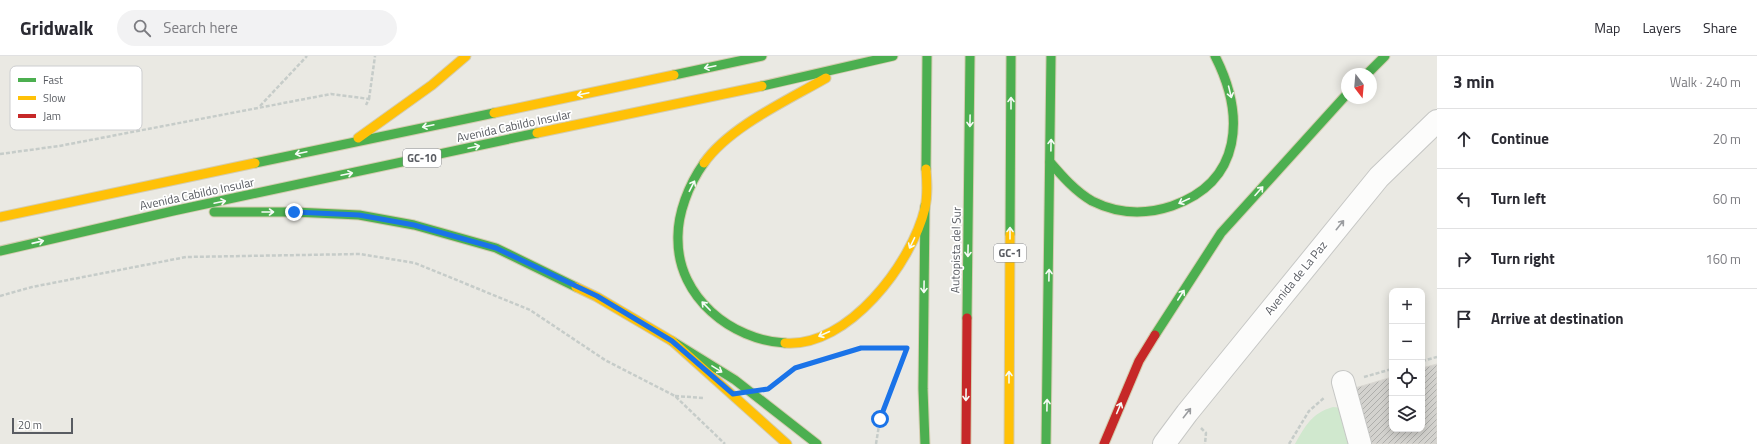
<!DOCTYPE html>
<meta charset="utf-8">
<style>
body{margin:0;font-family:"Titillium Web",sans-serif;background:#f2f2f3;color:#2b2b33}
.controls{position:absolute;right:12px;bottom:12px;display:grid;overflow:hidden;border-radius:8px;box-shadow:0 2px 10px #0003}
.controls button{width:36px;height:36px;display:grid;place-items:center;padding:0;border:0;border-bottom:1px solid #e1e1e2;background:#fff;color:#2b2b33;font:20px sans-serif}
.compass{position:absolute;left:1341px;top:12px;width:36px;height:36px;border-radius:50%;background:#fff;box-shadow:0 2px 10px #0003;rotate:164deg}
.scale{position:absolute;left:12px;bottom:10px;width:61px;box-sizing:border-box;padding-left:4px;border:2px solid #595c62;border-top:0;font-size:11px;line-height:14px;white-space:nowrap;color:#595c62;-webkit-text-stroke:3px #fff;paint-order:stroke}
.stop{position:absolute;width:12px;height:12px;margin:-9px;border:3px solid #1a73e8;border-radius:50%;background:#fff}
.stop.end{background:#1a73e8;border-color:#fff;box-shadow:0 1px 4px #0008}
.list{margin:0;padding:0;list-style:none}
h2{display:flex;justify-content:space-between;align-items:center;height:52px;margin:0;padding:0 16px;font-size:17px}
h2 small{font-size:13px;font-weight:400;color:#7c7c81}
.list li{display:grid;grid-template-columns:26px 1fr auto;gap:12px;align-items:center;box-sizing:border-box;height:60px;padding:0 16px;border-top:1px solid #e1e1e2}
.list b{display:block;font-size:15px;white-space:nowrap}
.list em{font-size:13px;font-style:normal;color:#7c7c81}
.icon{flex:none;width:22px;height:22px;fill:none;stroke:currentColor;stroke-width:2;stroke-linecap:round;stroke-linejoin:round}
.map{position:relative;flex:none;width:1437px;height:388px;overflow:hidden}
header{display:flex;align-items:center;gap:24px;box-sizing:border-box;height:56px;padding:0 20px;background:#fff;border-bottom:1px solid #e1e1e2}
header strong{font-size:19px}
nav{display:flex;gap:22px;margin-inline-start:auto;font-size:14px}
.search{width:280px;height:36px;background:#f2f2f3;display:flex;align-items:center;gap:10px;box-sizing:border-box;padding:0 14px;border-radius:22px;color:#7c7c81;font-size:15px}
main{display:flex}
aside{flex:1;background:#fff}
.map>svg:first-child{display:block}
</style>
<header>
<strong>Gridwalk</strong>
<div class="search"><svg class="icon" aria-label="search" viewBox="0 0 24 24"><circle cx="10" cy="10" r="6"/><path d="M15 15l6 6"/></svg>Search here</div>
<nav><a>Map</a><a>Layers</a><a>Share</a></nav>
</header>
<main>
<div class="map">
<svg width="1437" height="388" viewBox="0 0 1437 388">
<defs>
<pattern id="building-hatch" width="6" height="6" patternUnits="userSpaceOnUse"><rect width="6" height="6" fill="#d3d2ce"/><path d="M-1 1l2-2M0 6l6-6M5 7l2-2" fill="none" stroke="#aeaeab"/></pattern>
</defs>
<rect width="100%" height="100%" fill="#eae9e3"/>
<path fill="#d0e8ce" d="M1333 351 1343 352 1355 388H1295C1305 370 1312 357 1333 351Z"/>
<path fill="url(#building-hatch)" stroke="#dad8d2" d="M1437 308V388H1370L1355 332 1392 321V373H1422V312Z"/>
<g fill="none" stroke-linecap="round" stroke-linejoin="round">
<defs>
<g id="street">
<path d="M1343 326 1360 388"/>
<path d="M1164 388 1187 357 1379 121 1437 65"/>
</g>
<g id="fast">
<path d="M1367 18 1385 0"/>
<path d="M674 19 762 0"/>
<path d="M762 30 893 0"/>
<path d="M1050 106C1062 120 1075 135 1092 145 1118 158 1145 159 1172 150 1243 125 1245 59 1215 0"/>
<path d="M255 107 494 57"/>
<path d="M704 107C689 128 677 158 678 184 678 241 731 284 785 287"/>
<path d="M926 113 927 0"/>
<path d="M925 150 923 333 925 388"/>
<path d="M214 156H294L359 159 414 169 496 192 576 231"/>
<path d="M1010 178 1011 0"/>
<path d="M0 195 173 155 537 77"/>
<path d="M967 262 970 0"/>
<path d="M1155 279 1221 177 1347 38"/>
<path d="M672 285 735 324 817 388"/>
<path d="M1046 388 1051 0"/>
</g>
<g id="slow">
<path d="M494 57 674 19"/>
<path d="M537 77 762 30"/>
<path d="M358 82 432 29 466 0"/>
<path d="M704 107C729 71 788 44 826 22"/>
<path d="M0 161 255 107"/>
<path d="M576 231 597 241 672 285 787 388"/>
<path d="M785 287C848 292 912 207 925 152 928 139 927 126 926 113"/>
<path d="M1009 388 1010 178"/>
</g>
<g id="jam">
<path d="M966 388 967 262"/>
<path d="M1104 388 1139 305 1155 279"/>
</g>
</defs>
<use href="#street" stroke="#c6c7c5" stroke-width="24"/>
<use href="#fast" stroke="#d4ccaf" stroke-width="11"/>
<use href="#slow" stroke="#d4ccaf" stroke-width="11"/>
<use href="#jam" stroke="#d4ccaf" stroke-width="11"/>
<g stroke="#c6ccc9" stroke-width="2.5" stroke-dasharray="4 2" stroke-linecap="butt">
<path d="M369 43 375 0"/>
<path d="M260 50 307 0"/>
<path d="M0 98 59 90 331 38 369 43 366 49"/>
<path d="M0 240 32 231 186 201 360 198 415 207 530 254 605 304 675 340 725 388"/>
<path d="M829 302 861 292H903"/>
<path d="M1422 305 1437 301"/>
<path d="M1364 321 1392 313"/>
<path d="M774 328 795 312 805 309"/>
<path d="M675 340 704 342"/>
<path d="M1201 372 1206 377 1205 388"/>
<path d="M876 388 880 363 901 310"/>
<path d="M1289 388 1309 355 1325 341"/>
</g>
<use href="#street" stroke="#fcfcfb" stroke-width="22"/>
<use href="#fast" stroke="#4caf50" stroke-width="9"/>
<use href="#slow" stroke="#ffc107" stroke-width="9"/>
<use href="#jam" stroke="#c62828" stroke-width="9"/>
</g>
<defs><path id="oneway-shaft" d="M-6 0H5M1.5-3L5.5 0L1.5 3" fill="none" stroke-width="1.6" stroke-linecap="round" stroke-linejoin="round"/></defs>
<g stroke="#f6fbf6">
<use href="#oneway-shaft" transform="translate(710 11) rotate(168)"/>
<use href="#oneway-shaft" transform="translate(1230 36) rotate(76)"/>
<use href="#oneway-shaft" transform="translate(583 38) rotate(168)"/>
<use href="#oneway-shaft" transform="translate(1011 47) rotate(-90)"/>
<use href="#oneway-shaft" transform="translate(970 65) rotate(91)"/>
<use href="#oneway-shaft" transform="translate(428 70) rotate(168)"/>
<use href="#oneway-shaft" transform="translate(1051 89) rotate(-89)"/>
<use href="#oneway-shaft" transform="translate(474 91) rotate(-12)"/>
<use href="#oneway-shaft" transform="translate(301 97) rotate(168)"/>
<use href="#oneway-shaft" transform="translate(347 118) rotate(-12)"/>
<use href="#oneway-shaft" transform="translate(692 130) rotate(-63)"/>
<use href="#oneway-shaft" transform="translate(1259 135) rotate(-48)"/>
<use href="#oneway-shaft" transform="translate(1184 145) rotate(155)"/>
<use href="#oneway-shaft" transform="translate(220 146) rotate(-12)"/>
<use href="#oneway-shaft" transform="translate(268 156)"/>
<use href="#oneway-shaft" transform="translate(1010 177) rotate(-90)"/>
<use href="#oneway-shaft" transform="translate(38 186) rotate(-13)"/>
<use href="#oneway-shaft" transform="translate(912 187) rotate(116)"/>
<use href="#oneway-shaft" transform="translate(968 195) rotate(91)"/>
<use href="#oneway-shaft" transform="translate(1049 219) rotate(-89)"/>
<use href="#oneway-shaft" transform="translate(924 231) rotate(91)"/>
<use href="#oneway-shaft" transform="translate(1181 239) rotate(-57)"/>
<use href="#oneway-shaft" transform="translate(706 250) rotate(-134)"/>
<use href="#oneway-shaft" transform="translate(824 278) rotate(156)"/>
<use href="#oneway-shaft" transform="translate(717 313) rotate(32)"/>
<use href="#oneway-shaft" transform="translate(1009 321) rotate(-90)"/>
<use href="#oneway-shaft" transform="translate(966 339) rotate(91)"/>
<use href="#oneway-shaft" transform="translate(1047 349) rotate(-89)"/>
<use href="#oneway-shaft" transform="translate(1119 352) rotate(-67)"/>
</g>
<g stroke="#9a9c9f">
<use href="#oneway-shaft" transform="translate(1340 169) rotate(-51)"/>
<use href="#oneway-shaft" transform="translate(1187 357) rotate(-52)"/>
</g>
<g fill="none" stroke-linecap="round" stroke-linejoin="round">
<path stroke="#1a73e8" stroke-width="5" d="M294 156 359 159 414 169 496 192 597 240 672 285 733 338 768 333 795 312 861 292H907L880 363"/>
</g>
<g text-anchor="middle" stroke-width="3.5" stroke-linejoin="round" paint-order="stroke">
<g fill="#fff" stroke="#8b8d91" stroke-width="1">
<rect x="403" y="93" width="38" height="18" rx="3"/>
<rect x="994" y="188" width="32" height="18" rx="3"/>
</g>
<g font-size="11" font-weight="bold" fill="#595c62">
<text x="422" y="106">GC-10</text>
<text x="1010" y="201">GC-1</text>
</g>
<g font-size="12" fill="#595c62" stroke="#fff">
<text transform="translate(514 70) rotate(-12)" y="4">Avenida Cabildo Insular</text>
<text transform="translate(197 138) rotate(-12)" y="4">Avenida Cabildo Insular</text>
<text transform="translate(956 194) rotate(-89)" y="4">Autopista del Sur</text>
<text transform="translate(1296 222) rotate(-51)" y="4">Avenida de La Paz</text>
</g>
</g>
<rect x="10" y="10" width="132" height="64" rx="6" fill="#fff" stroke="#cdced0" stroke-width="1"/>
<rect x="18" y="22" width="18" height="4" fill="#4caf50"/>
<rect x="18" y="40" width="18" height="4" fill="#ffc107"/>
<rect x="18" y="58" width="18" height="4" fill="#c62828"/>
<g font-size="11" fill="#595c62">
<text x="43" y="28">Fast</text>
<text x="43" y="46">Slow</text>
<text x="43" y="64">Jam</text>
</g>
</svg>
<div class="controls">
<button>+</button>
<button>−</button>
<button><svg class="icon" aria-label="locate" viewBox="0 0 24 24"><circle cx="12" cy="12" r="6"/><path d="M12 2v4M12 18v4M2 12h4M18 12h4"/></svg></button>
<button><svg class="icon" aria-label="layers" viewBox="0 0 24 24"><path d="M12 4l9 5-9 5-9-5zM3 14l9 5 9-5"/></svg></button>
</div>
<svg class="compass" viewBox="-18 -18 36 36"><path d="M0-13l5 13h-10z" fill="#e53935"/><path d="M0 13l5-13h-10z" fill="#7c7c81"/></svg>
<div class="scale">20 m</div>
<div class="stop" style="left:880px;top:363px"></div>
<div class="stop end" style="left:294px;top:156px"></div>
</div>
<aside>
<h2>3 min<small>Walk · 240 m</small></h2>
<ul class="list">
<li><svg class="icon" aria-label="ahead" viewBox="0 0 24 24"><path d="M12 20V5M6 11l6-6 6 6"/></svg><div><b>Continue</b></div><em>20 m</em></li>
<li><svg class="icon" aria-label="left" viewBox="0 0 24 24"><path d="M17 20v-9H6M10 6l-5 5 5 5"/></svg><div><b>Turn left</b></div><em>60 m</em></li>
<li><svg class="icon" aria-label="right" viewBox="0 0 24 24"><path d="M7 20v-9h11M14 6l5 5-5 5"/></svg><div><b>Turn right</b></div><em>160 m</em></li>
<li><svg class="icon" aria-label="arrive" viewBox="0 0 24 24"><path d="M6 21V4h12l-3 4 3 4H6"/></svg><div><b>Arrive at destination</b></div></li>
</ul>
</aside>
</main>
